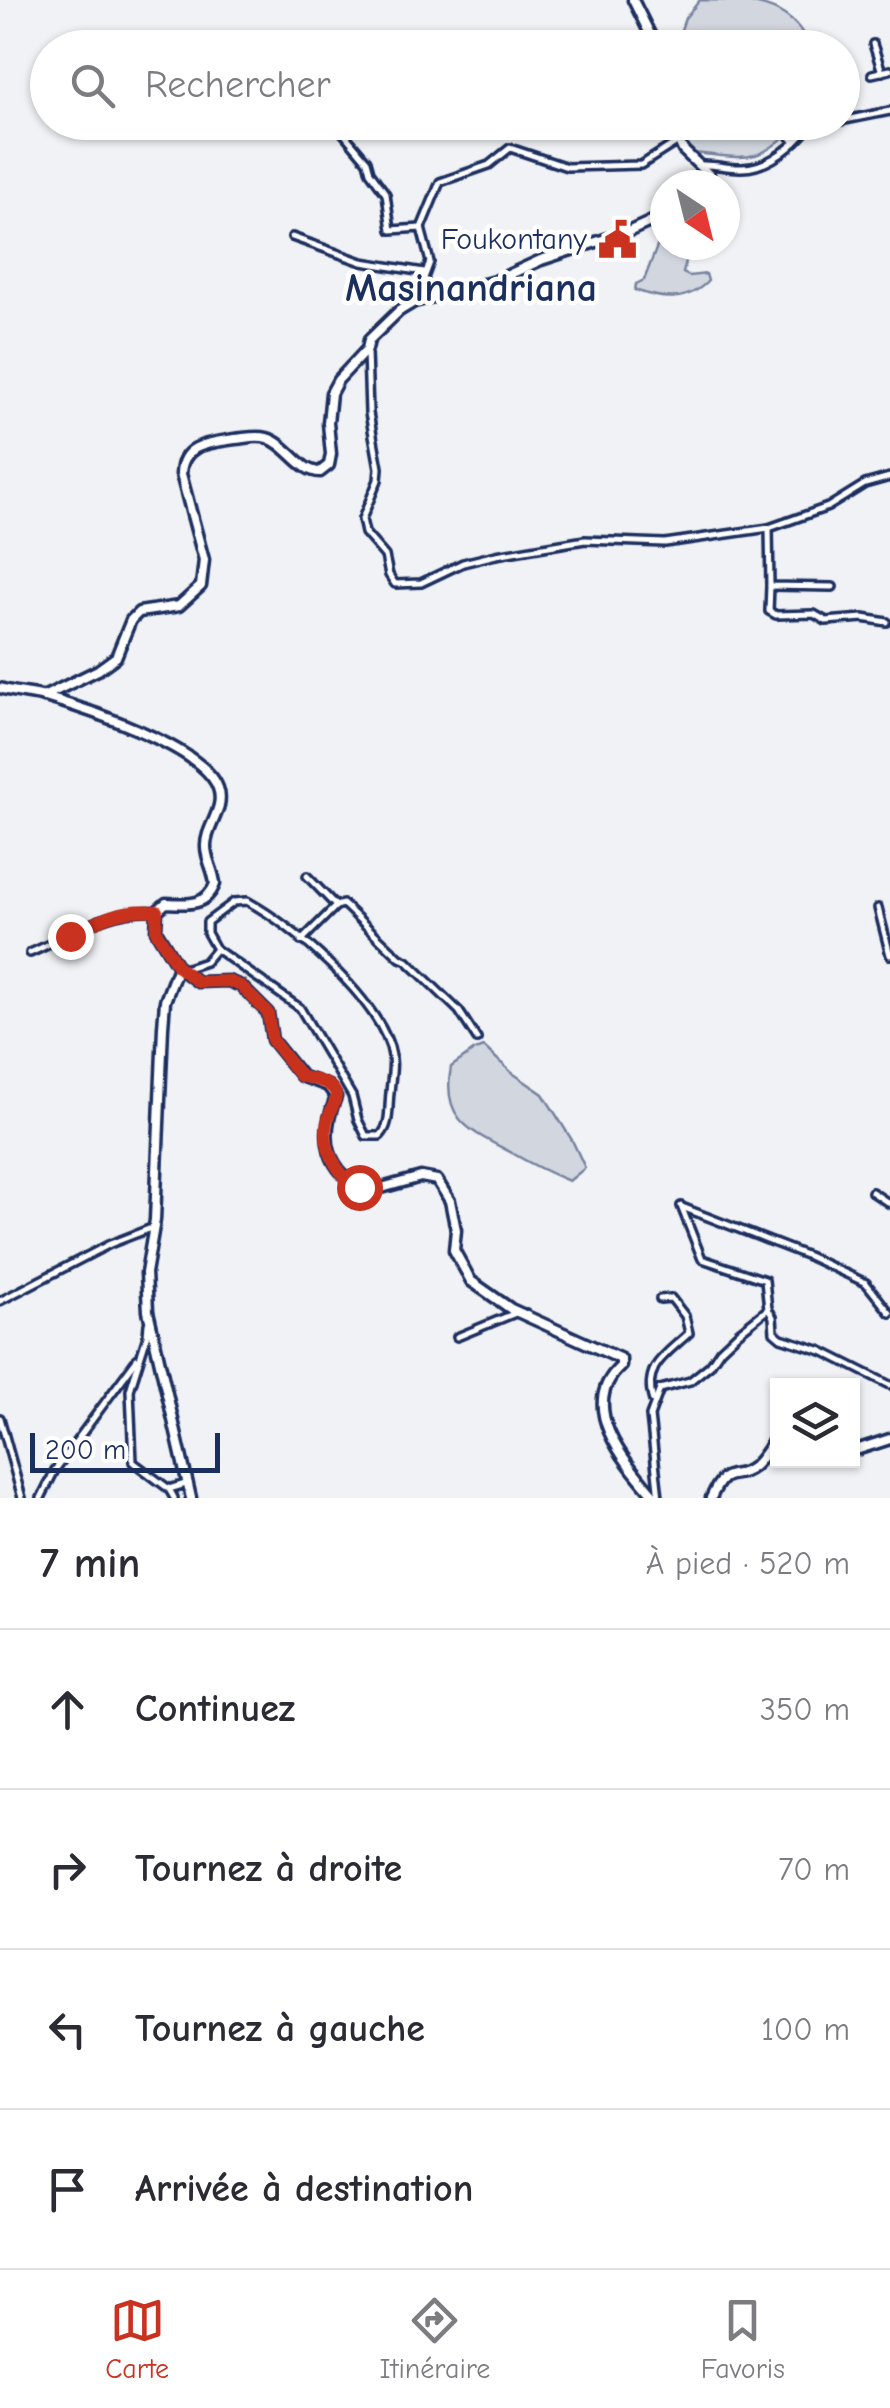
<!DOCTYPE html>
<html lang="fr">
<meta charset="utf-8">
<style>
body{margin:0;font-family:"Comic Neue",sans-serif;background:#f2f2f3;color:#2b2b33}
.controls{position:absolute;right:30px;bottom:30px;display:grid;overflow:hidden;border-radius:0px;box-shadow:0 2px 8px #0004}
.controls button{width:90px;height:90px;display:grid;place-items:center;padding:0;border:0;border-bottom:2px solid #e1e1e2;background:#fff;color:#2b2b33;font:50px sans-serif}
.compass{position:absolute;left:650px;top:170px;width:90px;height:90px;border-radius:50%;background:#fff;box-shadow:0 2px 8px #0004;rotate:145deg}
.scale{position:absolute;left:30px;bottom:25px;width:190px;box-sizing:border-box;padding-left:10px;border:5px solid #1b2f5e;border-top:0;font-size:28px;line-height:35px;white-space:nowrap;color:#1b2f5e;-webkit-text-stroke:8px #fff;paint-order:stroke}
.stop{position:absolute;width:30px;height:30px;margin:-22px;border:8px solid #c8321e;border-radius:50%;background:#fff}
.stop.end{background:#c8321e;border-color:#fff;box-shadow:0 2px 10px #0008}
.list{margin:0;padding:0;list-style:none}
h2{display:flex;justify-content:space-between;align-items:center;height:130px;margin:0;padding:0 40px;font-size:42px}
h2 small{font-size:32px;font-weight:400;color:#7c7c81}
.list li{display:grid;grid-template-columns:65px 1fr auto;gap:30px;align-items:center;box-sizing:border-box;height:160px;padding:0 40px;border-top:2px solid #e1e1e2}
.list b{display:block;font-size:38px;white-space:nowrap}
.list em{font-size:32px;font-style:normal;color:#7c7c81}
.icon{flex:none;width:55px;height:55px;fill:none;stroke:currentColor;stroke-width:2;stroke-linecap:round;stroke-linejoin:round}
.map{position:relative;flex:none;width:890px;height:1498px;overflow:hidden}
.search{position:absolute;background:#fff;box-shadow:0 2px 8px #0004;left:30px;right:30px;top:30px;height:110px;display:flex;align-items:center;gap:25px;box-sizing:border-box;padding:0 35px;border-radius:55px;color:#7c7c81;font-size:38px}
.sheet{height:770px;background:#fff}
nav{display:flex;justify-content:space-around;align-items:center;box-sizing:border-box;height:140px;border-top:2px solid #e1e1e2;background:#fff;font-size:28px;color:#7c7c81}
nav a{display:grid;justify-items:center;gap:5px}
nav .on{color:#c8321e}
.map>svg:first-child{display:block}
</style>
<div class="map">
<svg width="890" height="1498" viewBox="0 0 890 1498">
<rect width="100%" height="100%" fill="#f1f2f5"/>
<filter id="ink" filterUnits="userSpaceOnUse"><feTurbulence type="fractalNoise" baseFrequency=".01" numOctaves="2"/><feDisplacementMap in="SourceGraphic" scale="20" xChannelSelector="R" yChannelSelector="G"/><feConvolveMatrix kernelMatrix="1 2 1 2 8 2 1 2 1" color-interpolation-filters="sRGB"/></filter>
<g filter="url(#ink)">
<g fill="#d2d6df" stroke="#76829e" stroke-width="2.5">
<path d="M700 0C745 0 791 0 810 47H675L685 18Z"/>
<path d="M674 123H798C759 166 746 158 693 153L680 137Z"/>
<path d="M665 226V245H683L686 261 683 273 689 276 706 274 708 281C686 304 660 299 635 290L636 284 644 280Z"/>
<path d="M484 1047 511 1072 543 1094 572 1140 585 1168 569 1181C549 1173 531 1164 512 1153 471 1131 441 1121 451 1067L475 1050Z"/>
</g>
<g fill="none" stroke-linecap="round" stroke-linejoin="round">
<defs>
<g id="street">
<path d="M873 44 882 72"/>
<path d="M872 74 890 70"/>
<path d="M334 122 367 161 370 172 386 194 391 230 421 228 430 262 424 278 431 297"/>
<path d="M835 122 890 111"/>
<path d="M788 134 795 142"/>
<path d="M700 165C713 164 726 168 740 168 769 169 796 144 813 122"/>
<path d="M421 228 440 182 489 165 510 148 567 167 641 165 677 142"/>
<path d="M292 237 362 262 424 272"/>
<path d="M367 351 369 413 379 468 378 480 362 519 365 533 385 556 389 575 395 584 421 583 463 563 496 555 585 540 665 543 769 528 828 507 865 484 890 477"/>
<path d="M769 528 770 586 833 587"/>
<path d="M770 586 769 611 776 615 814 614 826 621 863 618 887 622"/>
<path d="M336 906 343 904 400 958 407 961 459 1011 477 1039"/>
<path d="M878 908 890 955"/>
<path d="M301 941 336 906 307 876"/>
<path d="M30 953C72 935 109 907 157 911"/>
<path d="M184 969 205 962 216 949 207 933V922L234 902 247 901C294 927 373 995 390 1047 395 1063 391 1077 390 1093 388 1108 391 1125 380 1136H366L358 1120 352 1096 300 1008 216 949"/>
<path d="M872 1192 890 1204"/>
<path d="M682 1207 808 1256 866 1283 890 1313"/>
<path d="M0 1301 110 1244 154 1227"/>
<path d="M768 1309 773 1317 774 1332 781 1338 822 1351 890 1385"/>
<path d="M148 1324 147 1336 130 1390 133 1462 169 1489 174 1498"/>
<path d="M457 1337 518 1312"/>
<path d="M653 1401C642 1366 667 1354 689 1333L685 1316 671 1298 660 1299"/>
<path d="M0 1418 22 1498"/>
<path d="M169 1489 189 1483"/>
<path d="M41 1498 55 1470 137 1359"/>
<path d="M659 1498 650 1416 660 1389 690 1381 710 1365 720 1350 739 1332 768 1309 765 1280 702 1259 681 1206"/>
</g>
<g id="secondary">
<path d="M633 0 657 48"/>
<path d="M670 122 683 150 709 175 707 185"/>
<path d="M0 688C15 693 30 693 45 697 86 709 204 747 218 788 226 809 205 827 206 847 206 859 214 871 215 884 206 907 187 904 166 903L157 911 156 931 178 967 198 982 228 981 241 986 268 1013 272 1040 301 1076 328 1086 336 1097C319 1139 326 1170 367 1192L421 1177 437 1180 450 1201 456 1230 454 1250 471 1281 511 1309 621 1359V1366C575 1407 627 1464 656 1498"/>
<path d="M43 697 98 670 116 657 131 620 139 612 179 606 201 586 204 560 181 474C182 443 211 443 235 439 246 438 257 435 267 438 288 444 300 472 320 472L329 465 331 454 328 423 331 393 338 380 367 349 369 340 399 311 414 302 495 281 541 260 630 231 665 215"/>
<path d="M178 967 165 1001 163 1027 155 1220 146 1273 148 1311 191 1498"/>
<path d="M852 1447 859 1449 890 1439"/>
<path d="M711 1498C727 1462 733 1483 753 1467 763 1459 770 1444 778 1434"/>
</g>
</defs>
<use href="#street" stroke="#1b2f5e" stroke-width="12"/>
<use href="#secondary" stroke="#1b2f5e" stroke-width="15"/>
<use href="#street" stroke="#fff" stroke-width="5"/>
<use href="#secondary" stroke="#fff" stroke-width="8"/>
</g>
</g>
<g fill="none" stroke-linecap="round" stroke-linejoin="round" filter="url(#ink)">
<path stroke="#c8321e" stroke-width="12" d="M70 936C101 918 120 908 157 911L156 931 178 967 198 982 228 981 241 986 268 1013 272 1040 300 1076C311 1079 332 1081 336 1094 337 1101 330 1111 328 1118 320 1143 336 1176 359 1187"/>
</g>
<defs>
<symbol id="civic-bare" viewBox="-9 -9 18 18"><path d="M-.6-6.5H3V-4.5H.6V-3L4-1V1h2V6H-6V1h2V-1L-.6-3ZM-1.2 2.5V6h2.4V2.5Z" fill="#c8321e" stroke="#fff" stroke-width="2.5" paint-order="stroke"/></symbol>
</defs>
<g fill-rule="evenodd">
<use href="#civic-bare" x="590" y="212" width="55" height="55"/>
</g>
<g text-anchor="middle" stroke-width="9" stroke-linejoin="round" paint-order="stroke">
<g font-size="30" fill="#1b2f5e" stroke="#fff" text-anchor="end">
<text x="587" y="249">Foukontany</text>
</g>
<g font-size="40" font-weight="bold" fill="#1b2f5e" stroke="#fff">
<text x="471" y="301">Masinandriana</text>
</g>
</g>
</svg>
<div class="controls">
<button><svg class="icon" aria-label="layers" viewBox="0 0 24 24"><path d="M12 4l9 5-9 5-9-5zM3 14l9 5 9-5"/></svg></button>
</div>
<svg class="compass" viewBox="-18 -18 36 36"><path d="M0-13l5 13h-10z" fill="#e53935"/><path d="M0 13l5-13h-10z" fill="#7c7c81"/></svg>
<div class="scale">200 m</div>
<div class="stop" style="left:359px;top:1187px"></div>
<div class="stop end" style="left:70px;top:936px"></div>
<div class="search"><svg class="icon" aria-label="search" viewBox="0 0 24 24"><circle cx="10" cy="10" r="6"/><path d="M15 15l6 6"/></svg>Rechercher</div>
</div>
<section class="sheet">
<h2>7 min<small>À pied · 520 m</small></h2>
<ul class="list">
<li><svg class="icon" aria-label="ahead" viewBox="0 0 24 24"><path d="M12 20V5M6 11l6-6 6 6"/></svg><div><b>Continuez</b></div><em>350 m</em></li>
<li><svg class="icon" aria-label="right" viewBox="0 0 24 24"><path d="M7 20v-9h11M14 6l5 5-5 5"/></svg><div><b>Tournez à droite</b></div><em>70 m</em></li>
<li><svg class="icon" aria-label="left" viewBox="0 0 24 24"><path d="M17 20v-9H6M10 6l-5 5 5 5"/></svg><div><b>Tournez à gauche</b></div><em>100 m</em></li>
<li><svg class="icon" aria-label="arrive" viewBox="0 0 24 24"><path d="M6 21V4h12l-3 4 3 4H6"/></svg><div><b>Arrivée à destination</b></div></li>
</ul>
</section>
<nav>
<a class="on"><svg class="icon" aria-label="map" viewBox="0 0 24 24"><path d="M3 6l6-2 6 2 6-2v14l-6 2-6-2-6 2zM9 4v14M15 6v14"/></svg>Carte</a>
<a><svg class="icon" aria-label="directions" viewBox="0 0 24 24"><path d="M12 3l9 9-9 9-9-9zM9 14v-3h6M13 9l2 2-2 2"/></svg>Itinéraire</a>
<a><svg class="icon" aria-label="saved" viewBox="0 0 24 24"><path d="M7 4h10v16l-5-4-5 4z"/></svg>Favoris</a>
</nav>
